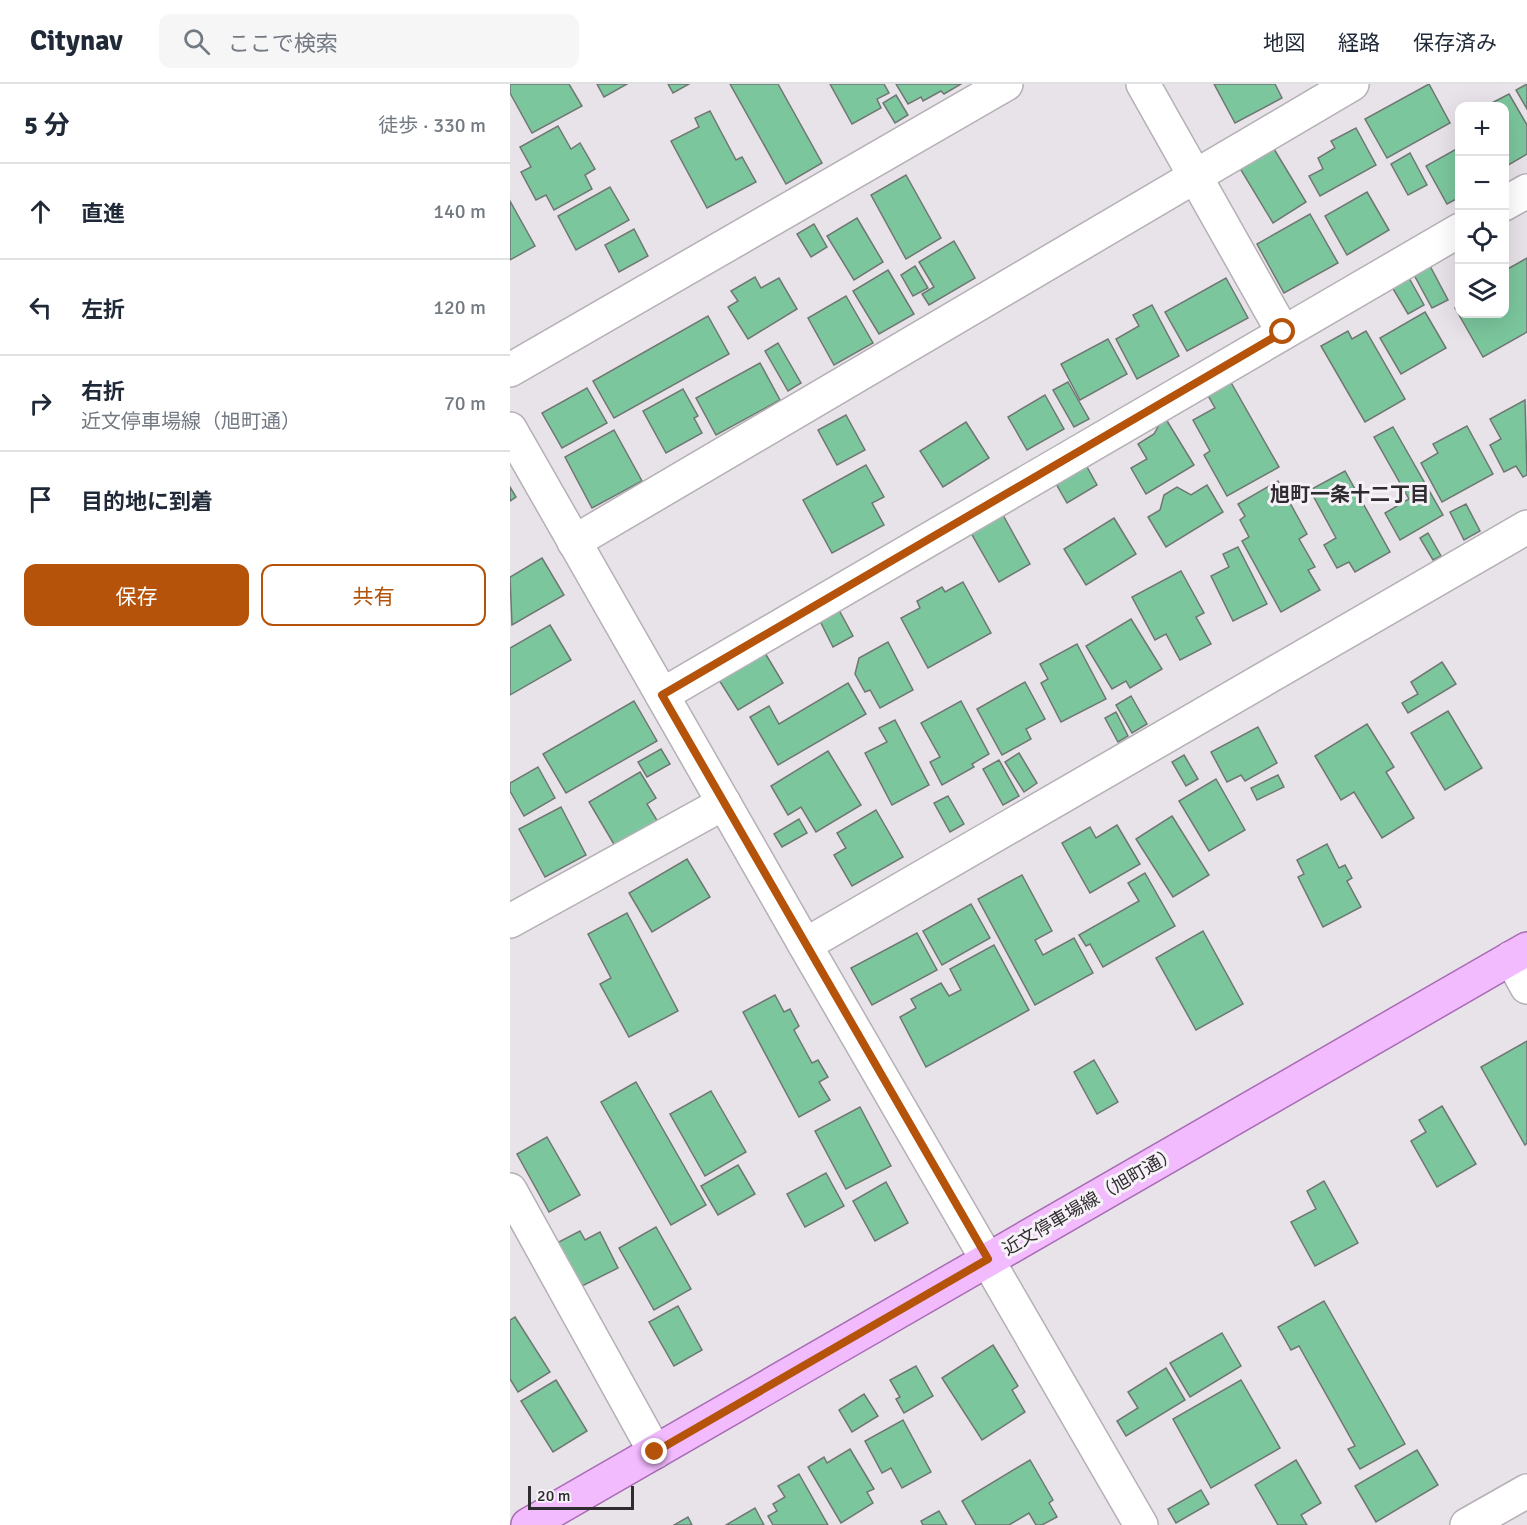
<!DOCTYPE html>
<html lang="ja">
<meta charset="utf-8">
<style>
body{margin:0;font-family:Signika,"Noto Sans JP",sans-serif;background:#f6f6f7;color:#1f2937}
.controls{position:absolute;right:18px;top:18px;display:grid;overflow:hidden;border-radius:12px;box-shadow:0 6px 24px #0002}
.controls button{width:54px;height:54px;display:grid;place-items:center;padding:0;border:0;border-bottom:2px solid #e0e1e3;background:#fff;color:#1f2937;font:30px sans-serif}
.scale{position:absolute;left:18px;bottom:15px;width:106px;box-sizing:border-box;padding-left:6px;border:3px solid #2e2c2e;border-top:0;font-size:16px;line-height:21px;white-space:nowrap;color:#2e2c2e;-webkit-text-stroke:4px #f6f0f7;paint-order:stroke}
.stop{position:absolute;width:18px;height:18px;margin:-14px;border:4px solid #b45309;border-radius:50%;background:#fff}
.stop.end{background:#b45309;border-color:#fff;box-shadow:0 2px 6px #0008}
.list{margin:0;padding:0;list-style:none}
h2{display:flex;justify-content:space-between;align-items:center;height:78px;margin:0;padding:0 24px;font-size:26px}
h2 small{font-size:20px;font-weight:400;color:#747a83}
.list li{display:grid;grid-template-columns:39px 1fr auto;gap:18px;align-items:center;box-sizing:border-box;height:96px;padding:0 24px;border-top:2px solid #e0e1e3}
.list b{display:block;font-size:22px;white-space:nowrap}
.list p{margin:0;font-size:20px;white-space:nowrap;color:#747a83}
.list em{font-size:20px;font-style:normal;color:#747a83}
.actions{display:flex;gap:12px;padding:18px 24px}
.actions a{flex:1;padding:14px 0;border:2px solid #b45309;border-radius:12px;text-align:center;font-size:21px;color:#b45309}
.actions .main{background:#b45309;color:#fff}
.icon{flex:none;width:33px;height:33px;fill:none;stroke:currentColor;stroke-width:2;stroke-linecap:round;stroke-linejoin:round}
.map{position:relative;flex:none;width:1017px;height:1441px;overflow:hidden}
header{display:flex;align-items:center;gap:36px;box-sizing:border-box;height:84px;padding:0 30px;background:#fff;border-bottom:2px solid #e0e1e3}
header strong{font-size:28px}
nav{display:flex;gap:33px;margin-inline-start:auto;font-size:21px}
.search{width:420px;height:54px;background:#f6f6f7;display:flex;align-items:center;gap:15px;box-sizing:border-box;padding:0 21px;border-radius:12px;color:#747a83;font-size:22px}
main{display:flex}
aside{flex:1;background:#fff}
.map>svg:first-child{display:block}
</style>
<header>
<strong>Citynav</strong>
<div class="search"><svg class="icon" aria-label="search" viewBox="0 0 24 24"><circle cx="10" cy="10" r="6"/><path d="M15 15l6 6"/></svg>ここで検索</div>
<nav><a>地図</a><a>経路</a><a>保存済み</a></nav>
</header>
<main>
<aside>
<h2>5 分<small>徒歩 · 330 m</small></h2>
<ul class="list">
<li><svg class="icon" aria-label="ahead" viewBox="0 0 24 24"><path d="M12 20V5M6 11l6-6 6 6"/></svg><div><b>直進</b></div><em>140 m</em></li>
<li><svg class="icon" aria-label="left" viewBox="0 0 24 24"><path d="M17 20v-9H6M10 6l-5 5 5 5"/></svg><div><b>左折</b></div><em>120 m</em></li>
<li><svg class="icon" aria-label="right" viewBox="0 0 24 24"><path d="M7 20v-9h11M14 6l5 5-5 5"/></svg><div><b>右折</b><p>近文停車場線（旭町通）</p></div><em>70 m</em></li>
<li><svg class="icon" aria-label="arrive" viewBox="0 0 24 24"><path d="M6 21V4h12l-3 4 3 4H6"/></svg><div><b>目的地に到着</b></div></li>
</ul>
<div class="actions"><a class="main">保存</a><a>共有</a></div>
</aside>
<div class="map">
<svg width="1017" height="1441" viewBox="0 0 1017 1441">
<rect width="100%" height="100%" fill="#e8e3e9"/>
<g fill="#7bc69d" stroke="#707773" stroke-width="1.5">
<path d="M0 0H59L72 22 22 49 0 9Z"/>
<path d="M87 0H117L94 13Z"/>
<path d="M158 0H179L163 9Z"/>
<path d="M220 0H268L312 79 276 100Z"/>
<path d="M320 0H374L379 9 367 15 371 24 342 40Z"/>
<path d="M386 0H451L434 10 431 7 413 17 411 13 398 20Z"/>
<path d="M704 0H765L772 14 725 39Z"/>
<path d="M919 0 940 39 877 74 855 35Z"/>
<path d="M1017 0V25L1006 6Z"/>
<path d="M999 10 1017 41V70L995 83 994 22H976Z"/>
<path d="M386 11 398 31 385 39 373 19Z"/>
<path d="M200 27 226 76 232 73 246 98 197 124 161 57 189 43 185 34Z"/>
<path d="M48 42 61 65 70 59 85 85 75 91 82 105 44 126 36 111 26 116 11 88 21 83 10 63Z"/>
<path d="M846 44 866 81 810 112 799 92 813 85 808 74 825 64 821 57Z"/>
<path d="M761 60 796 118 763 139 728 81Z"/>
<path d="M950 63V113L937 120 916 82Z"/>
<path d="M900 69 917 101 898 111 881 80Z"/>
<path d="M396 91 431 154 396 175 361 111Z"/>
<path d="M100 103 119 136 66 166 48 132Z"/>
<path d="M857 108 879 146 837 171 815 132Z"/>
<path d="M0 117 25 162 0 176Z"/>
<path d="M800 130 828 179 774 209 747 160Z"/>
<path d="M347 134 373 178 344 196 317 152Z"/>
<path d="M304 140 317 163 301 173 287 150Z"/>
<path d="M124 145 138 172 109 188 95 161Z"/>
<path d="M444 157 465 194 419 221 412 210 424 203 409 178Z"/>
<path d="M1017 174V248L973 273 945 224 950 222V230H994V187Z"/>
<path d="M919 180 938 216 922 224 903 189Z"/>
<path d="M405 182 418 204 403 212 391 191Z"/>
<path d="M378 186 404 230 369 250 343 207Z"/>
<path d="M245 193 251 204 269 194 287 225 238 255 218 223 228 217 221 207Z"/>
<path d="M716 194 738 234 677 267 655 228Z"/>
<path d="M899 194 914 221 898 230 882 203Z"/>
<path d="M336 212 363 259 324 281 298 234Z"/>
<path d="M642 221 669 272 627 295 606 255 629 242 623 231Z"/>
<path d="M915 228 936 264 891 290 870 254Z"/>
<path d="M198 232 219 270 104 334 83 297Z"/>
<path d="M838 247 842 255 856 247 895 315 855 338 811 262Z"/>
<path d="M598 255 617 290 570 316 551 280Z"/>
<path d="M268 259 291 299 278 307 255 267Z"/>
<path d="M250 279 270 316 206 351 186 314Z"/>
<path d="M719 295 769 383 717 412 694 371 700 367 683 336 705 324 696 308Z"/>
<path d="M558 298 579 335 564 343 543 306Z"/>
<path d="M77 304 97 339 52 364 32 329Z"/>
<path d="M173 305 188 332 184 334 192 349 156 369 133 327Z"/>
<path d="M535 311 554 345 517 366 498 333Z"/>
<path d="M1015 316 1017 391 1013 393 1006 382 994 388 980 361 991 355 980 335Z"/>
<path d="M336 331 355 366 327 381 308 346Z"/>
<path d="M654 332 684 381 636 410 621 384 637 375 628 360 644 350Z"/>
<path d="M456 338 479 374 433 403 410 367Z"/>
<path d="M957 342 983 390 932 418 911 379 928 369 923 360Z"/>
<path d="M883 343 933 431 890 456 875 429 899 415 864 353Z"/>
<path d="M104 346 132 397 82 424 55 373Z"/>
<path d="M356 381 374 413 362 419 374 441 322 469 293 416Z"/>
<path d="M576 381 587 401 557 419 545 398Z"/>
<path d="M835 387 880 468 845 488 839 478 827 484 814 461 826 454 800 406Z"/>
<path d="M768 397 797 450 789 455 805 483 798 486 810 506 771 528 732 457 739 453 730 436 735 432 728 420Z"/>
<path d="M697 401 713 428 656 463 638 433 650 426 654 411 667 403 681 411Z"/>
<path d="M0 403 6 413 0 417Z"/>
<path d="M956 420 970 447 954 456 940 428Z"/>
<path d="M493 431 520 480 489 498 461 449Z"/>
<path d="M604 434 626 470 576 501 554 465Z"/>
<path d="M918 449 931 472 923 476 910 454Z"/>
<path d="M728 463 757 520 723 537 701 492 719 483 713 470Z"/>
<path d="M32 474 54 511 2 541 0 493Z"/>
<path d="M671 487 694 529 686 533 701 560 670 576 656 550 645 556 622 513Z"/>
<path d="M453 498 481 549 418 584 391 534 410 524 407 517 432 503 435 508Z"/>
<path d="M329 526 343 552 323 563 310 537Z"/>
<path d="M621 535 652 585 620 604 616 597 602 605 576 562Z"/>
<path d="M40 541 61 576 0 611V564Z"/>
<path d="M378 558 403 606 370 624 360 606 355 608 345 590 349 574Z"/>
<path d="M567 560 596 615 551 638 531 599 538 595 530 580Z"/>
<path d="M255 569 273 599 228 626 209 596Z"/>
<path d="M932 578 946 600 898 629 892 619 908 610 901 598Z"/>
<path d="M515 598 535 635 516 645 521 655 492 671 467 625Z"/>
<path d="M338 599 356 630 268 681 240 633 259 622 269 640Z"/>
<path d="M621 612 637 640 622 649 606 621Z"/>
<path d="M124 617 147 657 56 709 33 670Z"/>
<path d="M451 617 479 670 462 680 464 683 432 701 420 678 430 673 411 639Z"/>
<path d="M938 627 972 684 935 706 901 649Z"/>
<path d="M606 628 618 652 608 658 595 634Z"/>
<path d="M385 636 419 701 382 721 355 669 377 658 369 644Z"/>
<path d="M857 640 884 683 876 688 904 734 872 754 844 708 831 716 805 672Z"/>
<path d="M748 643 767 679 735 697 731 691 717 698 701 668Z"/>
<path d="M151 665 160 680 137 693 128 678Z"/>
<path d="M318 667 351 721 306 748 291 723 278 731 261 702Z"/>
<path d="M509 669 527 699 514 708 495 678Z"/>
<path d="M674 671 688 695 676 702 662 678Z"/>
<path d="M489 676 509 712 493 721 473 685Z"/>
<path d="M28 683 45 714 14 732 0 707V699Z"/>
<path d="M130 688 146 714 137 720 148 738 105 762 79 718Z"/>
<path d="M768 691 774 703 747 716 741 704Z"/>
<path d="M706 695 735 746 699 767 669 717Z"/>
<path d="M438 712 454 740 440 748 424 719Z"/>
<path d="M51 723 76 771 35 793 9 745Z"/>
<path d="M366 726 393 773 342 802 324 771 336 764 327 749Z"/>
<path d="M662 732 699 791 663 813 626 755Z"/>
<path d="M289 735 297 749 272 763 264 750Z"/>
<path d="M607 741 630 780 580 809 552 759 580 743 586 754Z"/>
<path d="M817 760 829 784 835 781 842 794 837 797 851 823 813 843 788 793 794 790 787 776Z"/>
<path d="M177 775 200 813 142 848 119 809Z"/>
<path d="M635 789 665 842 593 883 580 860 576 862 569 851 629 817 618 799Z"/>
<path d="M512 791 542 847 525 856 533 871 564 854 583 889 525 921 468 815Z"/>
<path d="M461 820 480 854 432 881 413 847Z"/>
<path d="M117 829 168 927 119 953 90 900 101 894 78 850Z"/>
<path d="M693 847 733 920 686 946 646 874Z"/>
<path d="M407 849 427 886 362 921 341 884Z"/>
<path d="M484 861 519 926 416 983 390 933 406 924 401 915 431 899 439 912 451 906 440 885Z"/>
<path d="M265 911 274 928 280 925 289 942 284 946 302 979 308 976 318 993 309 998 320 1016 289 1033 233 928Z"/>
<path d="M1017 957V1059L1015 1061 971 983Z"/>
<path d="M584 976 608 1018 587 1030 564 988Z"/>
<path d="M126 998 196 1121 161 1141 91 1018Z"/>
<path d="M201 1007 236 1068 195 1092 160 1030Z"/>
<path d="M932 1022 966 1080 927 1103 901 1057 916 1048 909 1036Z"/>
<path d="M350 1023 381 1082 336 1105 305 1047Z"/>
<path d="M37 1053 70 1111 39 1128 7 1070Z"/>
<path d="M228 1081 245 1110 208 1131 191 1102Z"/>
<path d="M316 1089 334 1122 295 1143 277 1110Z"/>
<path d="M814 1097 848 1159 805 1182 781 1138 806 1125 797 1107Z"/>
<path d="M376 1098 398 1139 365 1157 343 1117Z"/>
<path d="M146 1143 181 1205 144 1226 109 1164Z"/>
<path d="M70 1147 75 1156 90 1148 108 1184 66 1205 43 1161Z"/>
<path d="M814 1217 895 1360 850 1385 838 1365 845 1362 789 1262 781 1266 768 1243Z"/>
<path d="M168 1222 192 1266 164 1282 139 1238Z"/>
<path d="M5 1233 40 1288 8 1308 0 1295V1236Z"/>
<path d="M712 1249 731 1282 680 1313 660 1279Z"/>
<path d="M483 1261 508 1302 502 1306 515 1328 472 1356 432 1294Z"/>
<path d="M406 1282 423 1312 394 1329 386 1315 390 1313 380 1296Z"/>
<path d="M656 1284 675 1316 616 1352 607 1337 628 1324 618 1308Z"/>
<path d="M46 1296 77 1347 43 1368 11 1317Z"/>
<path d="M731 1296 770 1364 701 1404 663 1335Z"/>
<path d="M354 1310 368 1332 342 1348 329 1326Z"/>
<path d="M393 1336 421 1388 392 1404 381 1384 372 1389 355 1357Z"/>
<path d="M340 1365 364 1405 357 1408 363 1419 331 1439 298 1383 314 1373 317 1379Z"/>
<path d="M907 1366 928 1401 866 1438 845 1402Z"/>
<path d="M520 1376 543 1416 539 1419 547 1433 532 1441H526L519 1429 499 1441H466L452 1417Z"/>
<path d="M786 1376 811 1419 791 1431 797 1441H768L745 1401Z"/>
<path d="M289 1390 318 1441H263L258 1432 267 1427 263 1420 275 1413 268 1402Z"/>
<path d="M691 1406 699 1420 666 1439 658 1425Z"/>
<path d="M245 1424 254 1441H216Z"/>
<path d="M429 1427 437 1441H413L411 1437Z"/>
<path d="M178 1433 182 1441H164Z"/>
</g>
<g fill="none" stroke-linecap="round" stroke-linejoin="round">
<defs>
<g id="minor">
<path d="M633 0 773 248"/>
<path d="M994 120 1017 107"/>
<path d="M0 286 496 0"/>
<path d="M0 345 295 861 631 1441"/>
<path d="M64 458 842 0"/>
<path d="M152 611 950 146"/>
<path d="M0 837 214 719"/>
<path d="M295 861 1017 443"/>
<path d="M1001 874 1017 903"/>
<path d="M0 1106 145 1368"/>
<path d="M957 1441 1017 1407"/>
</g>
<path id="major" d="M18 1441 1017 865"/>
</defs>
<use href="#minor" stroke="#b5b0b6" stroke-width="36"/>
<use href="#major" stroke="#a86cb5" stroke-width="36"/>
<use href="#minor" stroke="#fff" stroke-width="33"/>
<use href="#major" stroke="#f2bbfe" stroke-width="33"/>
</g>
<g fill="none" stroke-linecap="round" stroke-linejoin="round">
<path stroke="#b45309" stroke-width="8" d="M145 1368 478 1175 152 611 773 248"/>
</g>
<g text-anchor="middle" stroke-width="6" stroke-linejoin="round" paint-order="stroke">
<g font-size="18" fill="#2e2c2e" stroke="#f6f0f7">
<text transform="translate(580 1117) rotate(-30)" y="6">近文停車場線（旭町通）</text>
</g>
<g font-size="20" font-weight="bold" fill="#2e2c2e" stroke="#f6f0f7">
<text x="840" y="417">旭町一条十二丁目</text>
</g>
</g>
</svg>
<div class="controls">
<button>+</button>
<button>−</button>
<button><svg class="icon" aria-label="locate" viewBox="0 0 24 24"><circle cx="12" cy="12" r="6"/><path d="M12 2v4M12 18v4M2 12h4M18 12h4"/></svg></button>
<button><svg class="icon" aria-label="layers" viewBox="0 0 24 24"><path d="M12 4l9 5-9 5-9-5zM3 14l9 5 9-5"/></svg></button>
</div>
<div class="scale">20 m</div>
<div class="stop" style="left:773px;top:248px"></div>
<div class="stop end" style="left:145px;top:1368px"></div>
</div>
</main>
